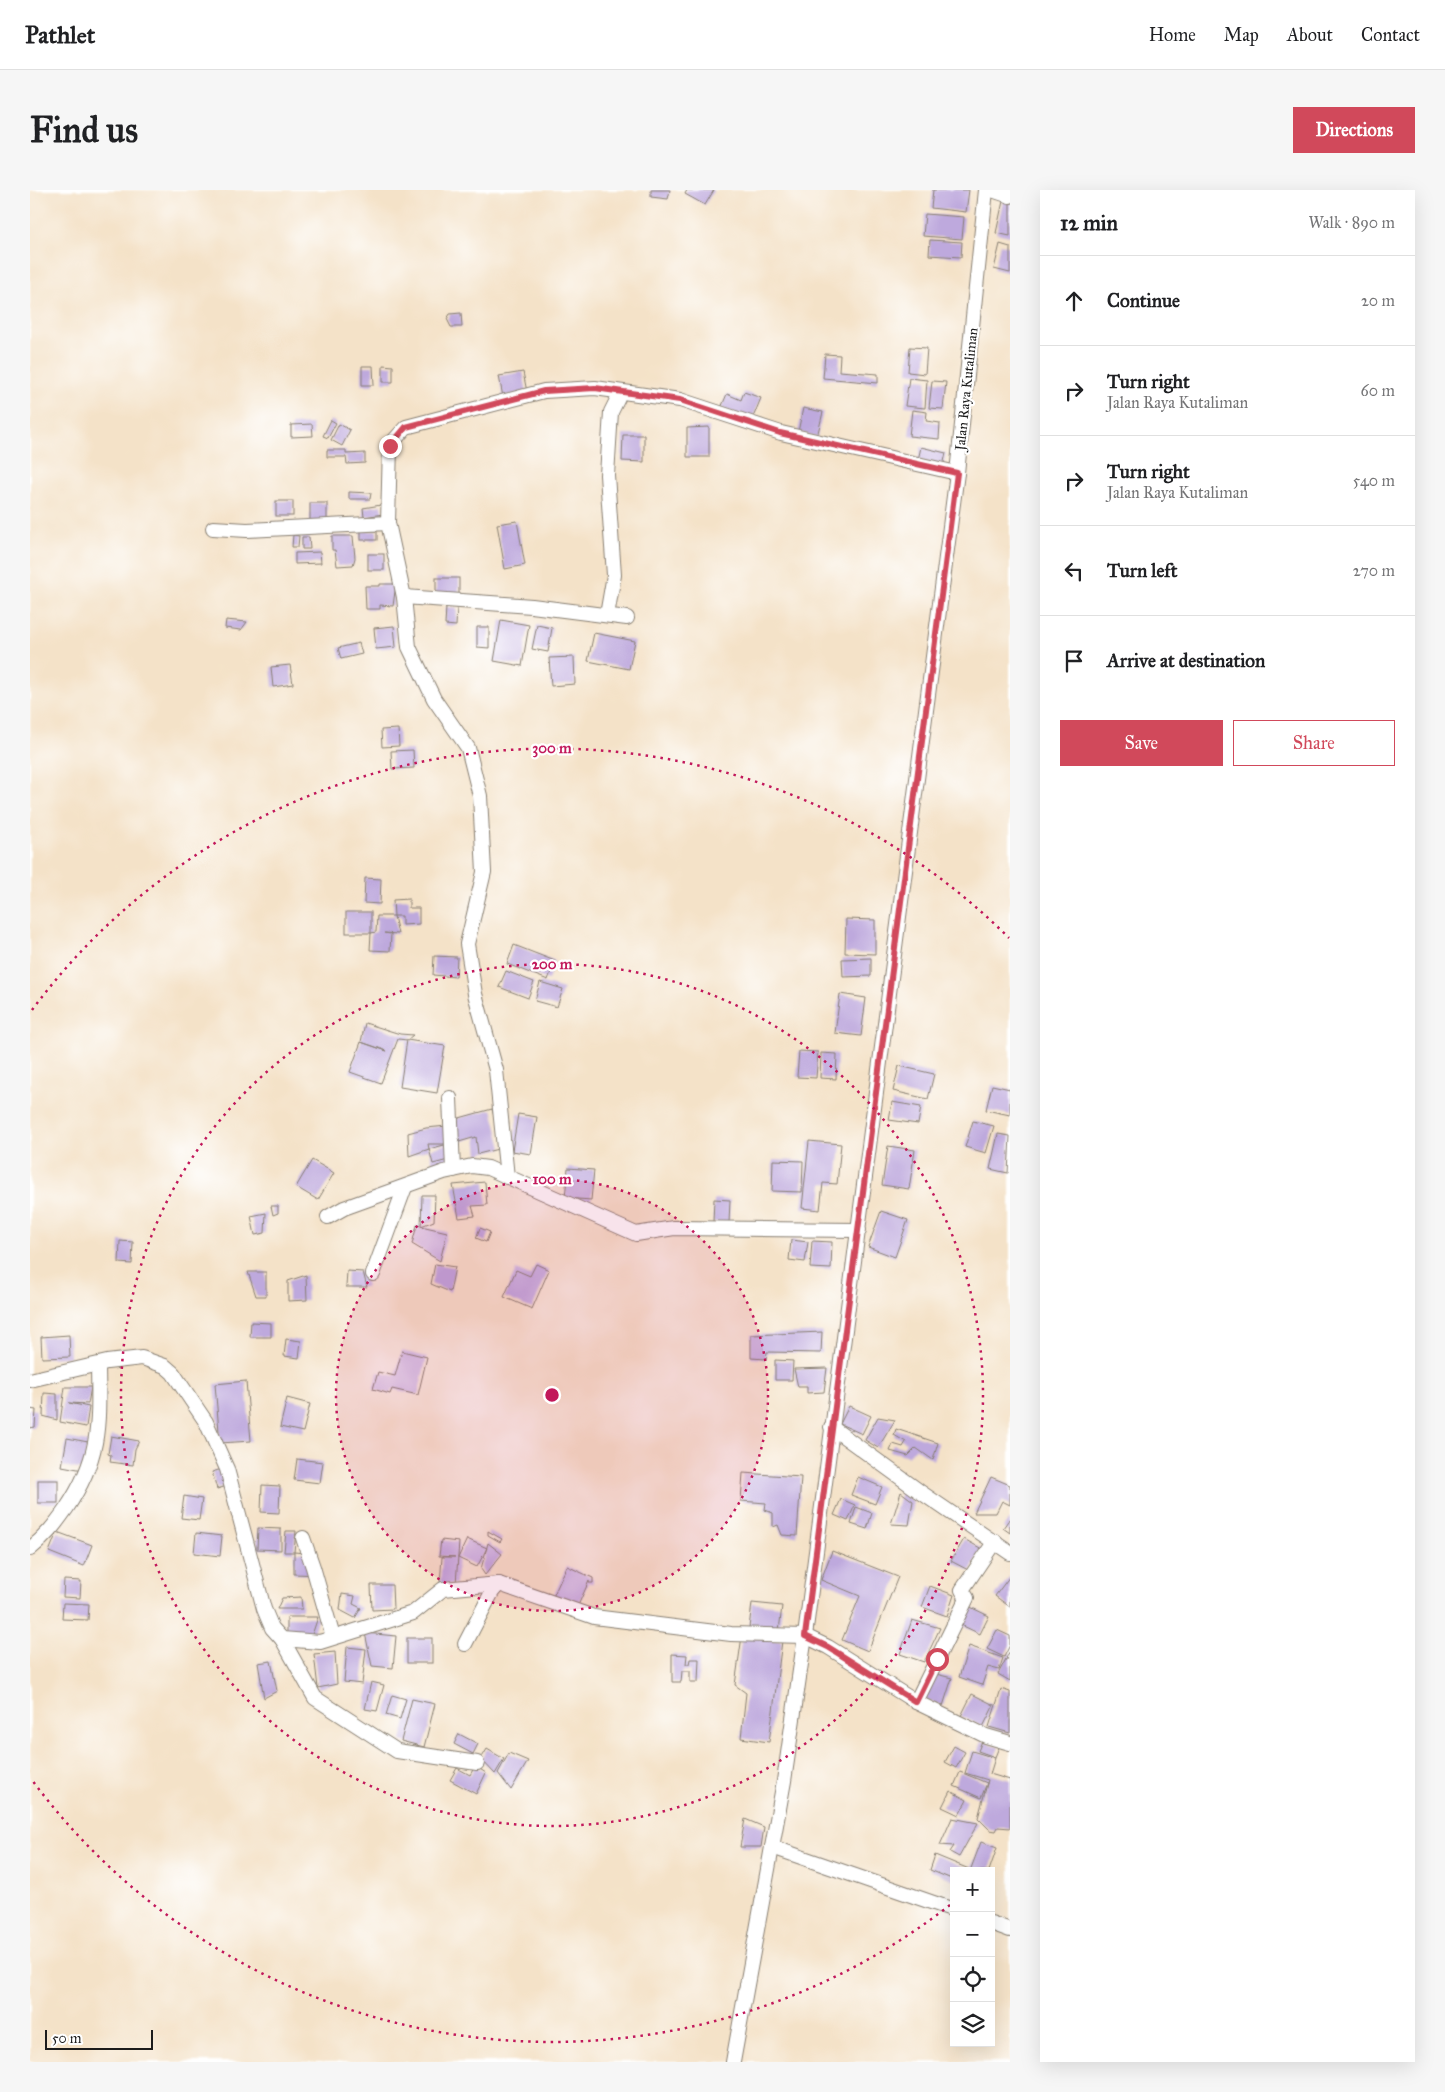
<!DOCTYPE html>
<meta charset="utf-8">
<style>
body{margin:0;font-family:"IM FELL Great Primer",serif;background:#f6f6f6;color:#202124}
.controls{position:absolute;right:15px;bottom:15px;display:grid;overflow:hidden;border-radius:0px;box-shadow:0 5px 20px #0002}
.controls button{width:45px;height:45px;display:grid;place-items:center;padding:0;border:0;border-bottom:1px solid #e0e0e0;background:#fff;color:#202124;font:25px sans-serif}
.scale{position:absolute;left:15px;bottom:12px;width:108px;box-sizing:border-box;padding-left:5px;border:2px solid #1c1c1c;border-top:0;font-size:14px;line-height:18px;white-space:nowrap;color:#1c1c1c;-webkit-text-stroke:4px #fff;paint-order:stroke}
.stop{position:absolute;width:15px;height:15px;margin:-11px;border:4px solid #d1495b;border-radius:50%;background:#fff}
.stop.end{background:#d1495b;border-color:#fff;box-shadow:0 1px 5px #0008}
.list{margin:0;padding:0;list-style:none}
h2{display:flex;justify-content:space-between;align-items:center;height:65px;margin:0;padding:0 20px;font-size:21px}
h2 small{font-size:16px;font-weight:400;color:#757577}
.list li{display:grid;grid-template-columns:32px 1fr auto;gap:15px;align-items:center;box-sizing:border-box;height:90px;padding:0 20px;border-top:1px solid #e0e0e0}
.list b{display:block;font-size:19px;white-space:nowrap}
.list p{margin:0;font-size:16px;white-space:nowrap;color:#757577}
.list em{font-size:16px;font-style:normal;color:#757577}
.actions{display:flex;gap:10px;padding:15px 20px}
.actions a{flex:1;padding:11px 0;border:1px solid #d1495b;border-radius:0px;text-align:center;font-size:18px;color:#d1495b}
.actions .main{background:#d1495b;color:#fff}
.icon{flex:none;width:28px;height:28px;fill:none;stroke:currentColor;stroke-width:2;stroke-linecap:round;stroke-linejoin:round}
.map{position:relative;flex:none;width:980px;height:1872px;overflow:hidden;border-radius:0px}
header{display:flex;align-items:center;gap:30px;box-sizing:border-box;height:70px;padding:0 25px;background:#fff;border-bottom:1px solid #e0e0e0}
header strong{font-size:24px}
nav{display:flex;gap:28px;margin-inline-start:auto;font-size:18px}
.intro{display:flex;align-items:center;justify-content:space-between;box-sizing:border-box;height:120px;padding:0 30px}
h1{margin:0;font-size:35px}
.button{padding:12px 22px;border-radius:0px;background:#d1495b;color:#fff;font-size:18px;font-weight:700}
main{display:flex;gap:30px;padding:0 30px}
aside{flex:1;background:#fff;border-radius:0px;box-shadow:0 5px 20px #0002}
.map>svg:first-child{display:block}
</style>
<header>
<strong>Pathlet</strong>
<nav><a>Home</a><a>Map</a><a>About</a><a>Contact</a></nav>
</header>
<div class="intro"><h1>Find us</h1><a class="button">Directions</a></div>
<main>
<div class="map">
<svg width="980" height="1872" viewBox="0 0 980 1872">
<rect width="100%" height="100%" fill="#fff"/>
<filter id="ink" filterUnits="userSpaceOnUse"><feTurbulence type="fractalNoise" baseFrequency=".02" numOctaves="2"/><feDisplacementMap in="SourceGraphic" scale="10" xChannelSelector="R" yChannelSelector="G"/><feConvolveMatrix kernelMatrix="1 2 1 2 8 2 1 2 1" color-interpolation-filters="sRGB"/></filter>
<filter id="wash" filterUnits="userSpaceOnUse"><feTurbulence type="fractalNoise" baseFrequency=".0096" numOctaves="4" result="noise"/><feDisplacementMap in="SourceGraphic" scale="20" xChannelSelector="R" yChannelSelector="G"/><feGaussianBlur stdDeviation="1.12" result="paint"/><feColorMatrix in="noise" values="0 0 0 0 0 0 0 0 0 0 0 0 0 0 0 0 0 1.4 0 .05"/><feComposite in="paint" operator="in"/></filter>
<g filter="url(#wash)">
<rect width="100%" height="100%" fill="#f4e2c8"/>
<g id="blocks">
<g fill="#bea9dd">
<path d="M621 0H640L638 9 621 7Z"/>
<path d="M657 0H684L675 15 655 4Z"/>
<path d="M903 0H939L936 22 901 18Z"/>
<path d="M973 11 980 12V46L966 43Z"/>
<path d="M895 24 934 27 932 49 893 46Z"/>
<path d="M900 50 932 52 931 67 899 65Z"/>
<path d="M970 54 980 57V83L964 79Z"/>
<path d="M431 123 432 137H421L417 129 420 124Z"/>
<path d="M880 157 897 158 895 184 878 182Z"/>
<path d="M795 164 810 165 809 181 848 184V193L793 188Z"/>
<path d="M353 175 363 176V192H353Z"/>
<path d="M332 176H343L344 195H332Z"/>
<path d="M493 182 497 202 473 207 469 186Z"/>
<path d="M879 188 897 190 895 218 875 216Z"/>
<path d="M902 191 916 192 913 219 899 218Z"/>
<path d="M714 202 731 208 722 230 691 218 697 204 711 210Z"/>
<path d="M773 218 793 222 787 247 768 242Z"/>
<path d="M882 220 897 222 896 231 910 233 909 249 879 246Z"/>
<path d="M301 230 306 233 298 248 293 246Z"/>
<path d="M282 234 283 246 261 247V235Z"/>
<path d="M309 234 320 240 312 256 301 250Z"/>
<path d="M679 237V267H657V238Z"/>
<path d="M593 245H614V272L592 271Z"/>
<path d="M891 257 916 263 913 276 888 270Z"/>
<path d="M297 260H316V264L335 263V273L317 274 316 267H297Z"/>
<path d="M319 302 341 303 340 309H319Z"/>
<rect x="246" y="311" width="17" height="15"/>
<rect x="280" y="313" width="17" height="21"/>
<path d="M351 315 353 324 334 327 333 318Z"/>
<path d="M487 331 495 375 475 379 467 334Z"/>
<rect x="331" y="341" width="16" height="9"/>
<path d="M263 345 269 346 268 357H262Z"/>
<path d="M302 346H323L325 368 323 375 307 376 305 360H302Z"/>
<path d="M272 347H279L280 359H272Z"/>
<path d="M290 362 291 373 265 374V363Z"/>
<rect x="338" y="364" width="16" height="16"/>
<rect x="406" y="388" width="23" height="17"/>
<path d="M350 394H366L363 416 350 415V419H336L335 396H350Z"/>
<path d="M416 417 427 418 426 436 415 435Z"/>
<path d="M196 430 217 432 211 440 195 438Z"/>
<path d="M471 430 499 435 492 476 464 471Z"/>
<path d="M507 435 522 438 518 462 502 459Z"/>
<path d="M364 436 366 457 346 459 344 438Z"/>
<path d="M447 437H459V458L447 457Z"/>
<path d="M564 443 605 451 599 479 558 471Z"/>
<path d="M329 453 332 464 311 469 308 458Z"/>
<path d="M544 467 545 494 521 496 519 468Z"/>
<path d="M260 475 263 494 243 497 241 477Z"/>
<path d="M368 539 369 556 352 557 351 540Z"/>
<path d="M383 560 384 578 362 579 361 561Z"/>
<path d="M335 688 351 689 350 714 334 713Z"/>
<path d="M379 709V718H389V734L372 735V726H364L363 710Z"/>
<rect x="316" y="722" width="25" height="21"/>
<path d="M347 726H364L368 744 354 743 361 744 360 761 340 760 341 743 346 742Z"/>
<path d="M816 729 845 730V764L815 763Z"/>
<path d="M484 755 525 771 518 790 477 774Z"/>
<path d="M404 766 427 767 426 787 403 785Z"/>
<path d="M841 768V786L813 787 812 769Z"/>
<path d="M476 781 504 792 498 808 469 797Z"/>
<path d="M510 792 533 799 527 817 505 811Z"/>
<path d="M810 804 836 808 831 846 805 843Z"/>
<path d="M335 833 370 844 383 845 377 850 368 849 351 893 320 882 331 852 357 861 331 852Z"/>
<path d="M377 850 415 856 407 903 370 897Z"/>
<path d="M769 861 788 862 786 888 767 887Z"/>
<path d="M791 863 807 864 806 889 790 888Z"/>
<path d="M869 876 904 884 898 909 863 901Z"/>
<path d="M962 895 980 899V925L956 920Z"/>
<path d="M862 912 891 917 888 934 859 930Z"/>
<path d="M462 919 472 958 448 964 446 947 429 952 422 930Z"/>
<path d="M488 924 507 927 501 964 482 961Z"/>
<path d="M943 931 964 936 956 963 935 957Z"/>
<path d="M417 936 418 954H398L399 959 379 966 378 943 396 938Z"/>
<path d="M968 944 980 946 978 983 960 979Z"/>
<path d="M779 951 811 954 807 994 793 993 790 1020 772 1018Z"/>
<path d="M418 954 422 969 403 974 399 959Z"/>
<path d="M858 956 885 960 879 999 852 995Z"/>
<path d="M282 970 304 983 288 1010 266 997Z"/>
<path d="M743 970 773 971 772 1002 742 1001Z"/>
<path d="M538 978 564 980 561 1010 535 1008Z"/>
<path d="M455 992 457 1015 442 1016 445 1026 429 1028 423 995Z"/>
<path d="M392 1005H405L404 1031 391 1036Z"/>
<path d="M684 1009 700 1010 699 1033 683 1032Z"/>
<path d="M241 1016H248V1023L243 1025Z"/>
<path d="M851 1021 878 1030 865 1067 838 1057Z"/>
<path d="M236 1023 235 1043 225 1045 221 1026Z"/>
<path d="M387 1035 417 1042 410 1071 382 1054Z"/>
<path d="M450 1038 460 1042 456 1052 446 1048Z"/>
<path d="M761 1050 778 1052 775 1072 759 1070Z"/>
<path d="M90 1051 103 1052 102 1074 89 1073Z"/>
<path d="M782 1051 802 1052 801 1079 780 1078Z"/>
<path d="M405 1074 425 1077 420 1102 401 1094Z"/>
<path d="M506 1074 519 1080 502 1119 474 1107 486 1080 500 1086Z"/>
<path d="M317 1081 333 1082 337 1097H316Z"/>
<path d="M218 1082H236V1106H226Z"/>
<path d="M276 1085 277 1110 258 1111V1091Z"/>
<path d="M221 1132 241 1133V1147H220Z"/>
<path d="M792 1142 791 1163 737 1162 736 1169 721 1168V1145Z"/>
<path d="M39 1145 40 1167 12 1168 11 1147Z"/>
<path d="M256 1149 271 1151 269 1168 254 1166Z"/>
<path d="M372 1161 397 1167 388 1205 362 1199 360 1204 343 1199 348 1182 365 1186Z"/>
<path d="M745 1170 763 1171 762 1190H745Z"/>
<path d="M797 1178 794 1202 777 1203V1197H768L764 1179Z"/>
<path d="M216 1191 221 1251 190 1253 185 1194Z"/>
<path d="M35 1197H61L58 1214 39 1213 59 1217 56 1237 30 1232Z"/>
<path d="M14 1203 27 1204V1230L13 1226Z"/>
<path d="M257 1208 280 1214 273 1242 250 1237Z"/>
<path d="M819 1216 841 1226 832 1244 810 1234Z"/>
<path d="M0 1219 6 1220 5 1237 0 1238Z"/>
<path d="M848 1227 865 1230 848 1258 835 1250Z"/>
<path d="M866 1239 908 1253 903 1270 886 1258 878 1266 860 1261 863 1254 873 1257 876 1252 864 1245Z"/>
<path d="M81 1246 109 1251 105 1259 103 1275 80 1272 81 1265 78 1264Z"/>
<path d="M37 1248 58 1252 53 1280 32 1276Z"/>
<path d="M267 1269 293 1272 290 1293 264 1290Z"/>
<path d="M192 1279 197 1296 187 1299 182 1282Z"/>
<path d="M713 1283 771 1287 767 1346 752 1345 748 1335 743 1337V1323L735 1320 736 1313 711 1311Z"/>
<path d="M828 1287 852 1297 845 1314 821 1305Z"/>
<path d="M961 1287 980 1295V1315L972 1311 966 1323H944Z"/>
<rect x="8" y="1290" width="20" height="23"/>
<path d="M232 1295 250 1296 249 1323 231 1322Z"/>
<path d="M871 1302 883 1311 879 1335 861 1334Z"/>
<path d="M154 1306 172 1309 169 1330 151 1328Z"/>
<path d="M811 1309 825 1315 818 1331 804 1325Z"/>
<path d="M826 1317 842 1323 837 1339 821 1334Z"/>
<path d="M980 1328V1343L973 1338Z"/>
<path d="M228 1338 251 1339V1360L227 1359Z"/>
<path d="M256 1341H266L264 1362H254Z"/>
<path d="M458 1341 472 1349 470 1352 458 1345Z"/>
<path d="M27 1342 62 1355 54 1376 19 1362Z"/>
<path d="M166 1343 192 1346 190 1366 164 1363Z"/>
<path d="M437 1349 457 1358 447 1377 428 1368Z"/>
<path d="M934 1349 952 1359 940 1381 921 1371Z"/>
<path d="M411 1350 429 1352 426 1394H410L412 1367H425L409 1366Z"/>
<path d="M458 1353 472 1364 455 1385 451 1379Z"/>
<path d="M802 1361 868 1387 838 1461 812 1450 830 1406 791 1390Z"/>
<path d="M264 1362 286 1364 291 1385 264 1384Z"/>
<path d="M537 1376 563 1388V1393H559V1391L546 1420 522 1409Z"/>
<path d="M980 1386V1417L965 1406Z"/>
<path d="M34 1390 51 1391 50 1408 33 1407Z"/>
<path d="M341 1395H362L363 1419 342 1420Z"/>
<path d="M900 1396 924 1405 917 1426 892 1417Z"/>
<path d="M312 1404 325 1406 323 1414 331 1418 325 1428 310 1420Z"/>
<path d="M271 1407 272 1419H247L252 1408Z"/>
<path d="M33 1413 59 1414 58 1430 32 1429Z"/>
<path d="M722 1413 752 1416 749 1441 719 1438Z"/>
<path d="M936 1415 959 1426 950 1444 927 1433Z"/>
<path d="M257 1427H288L280 1451 257 1446Z"/>
<path d="M882 1430 910 1438 894 1472 870 1464Z"/>
<path d="M967 1440 980 1446V1455L974 1467 957 1459Z"/>
<path d="M335 1443 366 1446 363 1478 342 1476Z"/>
<path d="M712 1446 752 1451 739 1552 711 1548 716 1503 705 1495Z"/>
<rect x="377" y="1448" width="25" height="25"/>
<path d="M939 1456 973 1468 969 1480 958 1477 952 1495 929 1487Z"/>
<path d="M317 1457 336 1459 332 1494 314 1492Z"/>
<path d="M305 1462 307 1494 288 1498 284 1464Z"/>
<path d="M980 1462V1491L968 1484 976 1469H978L976 1468Z"/>
<path d="M642 1464 657 1465 656 1474H659L660 1469H669L668 1492H660V1481H652L651 1492H642Z"/>
<path d="M241 1471 247 1501 234 1508 228 1473Z"/>
<path d="M902 1483 922 1488 913 1516 894 1510Z"/>
<path d="M341 1492 354 1495 347 1521 335 1519Z"/>
<path d="M971 1499 980 1502V1543L959 1537Z"/>
<path d="M942 1504 964 1515 953 1537 931 1526Z"/>
<path d="M362 1505 376 1509 370 1529 356 1525Z"/>
<path d="M382 1509 405 1514 394 1557 371 1551Z"/>
<path d="M429 1544 448 1554 443 1564 424 1554Z"/>
<path d="M952 1551 969 1557 965 1567 948 1561Z"/>
<path d="M924 1556 935 1562 926 1578 915 1572Z"/>
<path d="M457 1559 474 1569 465 1584 451 1569Z"/>
<path d="M942 1561 965 1568 960 1584 980 1590V1638L968 1637 966 1641 960 1640 948 1628 958 1590 935 1583Z"/>
<path d="M479 1563 498 1571 481 1600 468 1583Z"/>
<path d="M445 1576 456 1583 446 1604 420 1590 427 1578 440 1585Z"/>
<path d="M930 1582 957 1593 951 1608 924 1596Z"/>
<path d="M920 1601 937 1610 929 1625 912 1617Z"/>
<path d="M922 1628 948 1633 929 1667 920 1662 924 1656 910 1655Z"/>
<path d="M715 1629 734 1637 731 1657H710Z"/>
<path d="M951 1652 967 1658 959 1681H940Z"/>
<path d="M905 1665 939 1679 938 1681H924V1690L900 1680Z"/>
</g>
</g>
</g>
<g filter="url(#ink)">
<use href="#blocks" fill-opacity="0" stroke="#887f72" stroke-width="1"/>
<g fill="none" stroke-linecap="round" stroke-linejoin="round">
<defs>
<g id="minor">
<path d="M962 0 980 6"/>
<path d="M183 338 217 340 358 333"/>
<path d="M374 407 502 416 597 428"/>
<path d="M577 425 584 385 577 285 581 222 591 202"/>
<path d="M420 908 423 980"/>
<path d="M477 987 466 880 445 804 437 754 454 682 450 606 438 558 404 509 379 457 374 407 358 333 360 255 376 237 514 201 565 198 650 210 751 243 927 283"/>
<path d="M298 1027 314 1018 414 982 442 976 458 978 606 1044 644 1038 829 1040"/>
<path d="M343 1084 375 997"/>
<path d="M0 1190 77 1172 112 1168 135 1176 143 1183 176 1232 197 1279 234 1419 242 1438 252 1449 290 1452 383 1423 413 1399 469 1394 564 1427 701 1444 775 1446 798 1457 886 1512 956 1546 980 1553"/>
<path d="M801 1237 889 1301 980 1363"/>
<path d="M273 1348 283 1377 303 1447"/>
<path d="M0 1359C16 1346 24 1336 36 1319 71 1267 69 1235 68 1175"/>
<path d="M252 1449 285 1508 367 1561 447 1573"/>
<path d="M435 1454 462 1402 469 1394"/>
<path d="M886 1512 937 1408 932 1400 965 1351"/>
<path d="M742 1657 924 1720"/>
<path d="M961 1733 980 1740"/>
<path d="M703 1872 754 1591 775 1446 927 283 956 0"/>
</g>
</defs>
<use href="#minor" stroke="#887f72" stroke-width="16"/>
<use href="#minor" stroke="#fff" stroke-width="14"/>
</g>
</g>
<g fill="none" stroke-linecap="round" stroke-linejoin="round" filter="url(#ink)">
<path stroke="#d1495b" stroke-width="6" d="M360 256 376 237 514 201 565 198 650 210 750 243 927 283 775 1446 798 1457 886 1512 907 1469"/>
</g>
<circle cx="522" cy="1205" r="216" fill="#c2185b" fill-opacity=".12"/>
<g fill="none" stroke="#c2185b" stroke-width="2.5" stroke-dasharray="2.5 5">
<circle cx="522" cy="1205" r="216"/>
<circle cx="522" cy="1205" r="431"/>
<path d="M920 1715A647 647 0 0 1 2 1590M2 820A647 647 0 0 1 979 748"/>
</g>
<g text-anchor="middle" stroke-width="4.5" stroke-linejoin="round" paint-order="stroke">
<g font-size="14" fill="#1c1c1c" stroke="#fff">
<text transform="translate(936 199) rotate(-84)" y="5">Jalan Raya Kutaliman</text>
</g>
</g>
<circle cx="522" cy="1205" r="8" fill="#c2185b" stroke="#fff" stroke-width="2.5"/>
<g font-size="15" text-anchor="middle" font-weight="bold" fill="#c2185b" stroke="#fff" stroke-width="4.5" stroke-linejoin="round" paint-order="stroke">
<text x="522" y="563">300 m</text>
<text x="522" y="779">200 m</text>
<text x="522" y="994">100 m</text>
</g>
</svg>
<div class="controls">
<button>+</button>
<button>−</button>
<button><svg class="icon" aria-label="locate" viewBox="0 0 24 24"><circle cx="12" cy="12" r="6"/><path d="M12 2v4M12 18v4M2 12h4M18 12h4"/></svg></button>
<button><svg class="icon" aria-label="layers" viewBox="0 0 24 24"><path d="M12 4l9 5-9 5-9-5zM3 14l9 5 9-5"/></svg></button>
</div>
<div class="scale">50 m</div>
<div class="stop" style="left:907px;top:1469px"></div>
<div class="stop end" style="left:360px;top:256px"></div>
</div>
<aside>
<h2>12 min<small>Walk · 890 m</small></h2>
<ul class="list">
<li><svg class="icon" aria-label="ahead" viewBox="0 0 24 24"><path d="M12 20V5M6 11l6-6 6 6"/></svg><div><b>Continue</b></div><em>20 m</em></li>
<li><svg class="icon" aria-label="right" viewBox="0 0 24 24"><path d="M7 20v-9h11M14 6l5 5-5 5"/></svg><div><b>Turn right</b><p>Jalan Raya Kutaliman</p></div><em>60 m</em></li>
<li><svg class="icon" aria-label="right" viewBox="0 0 24 24"><path d="M7 20v-9h11M14 6l5 5-5 5"/></svg><div><b>Turn right</b><p>Jalan Raya Kutaliman</p></div><em>540 m</em></li>
<li><svg class="icon" aria-label="left" viewBox="0 0 24 24"><path d="M17 20v-9H6M10 6l-5 5 5 5"/></svg><div><b>Turn left</b></div><em>270 m</em></li>
<li><svg class="icon" aria-label="arrive" viewBox="0 0 24 24"><path d="M6 21V4h12l-3 4 3 4H6"/></svg><div><b>Arrive at destination</b></div></li>
</ul>
<div class="actions"><a class="main">Save</a><a>Share</a></div>
</aside>
</main>
